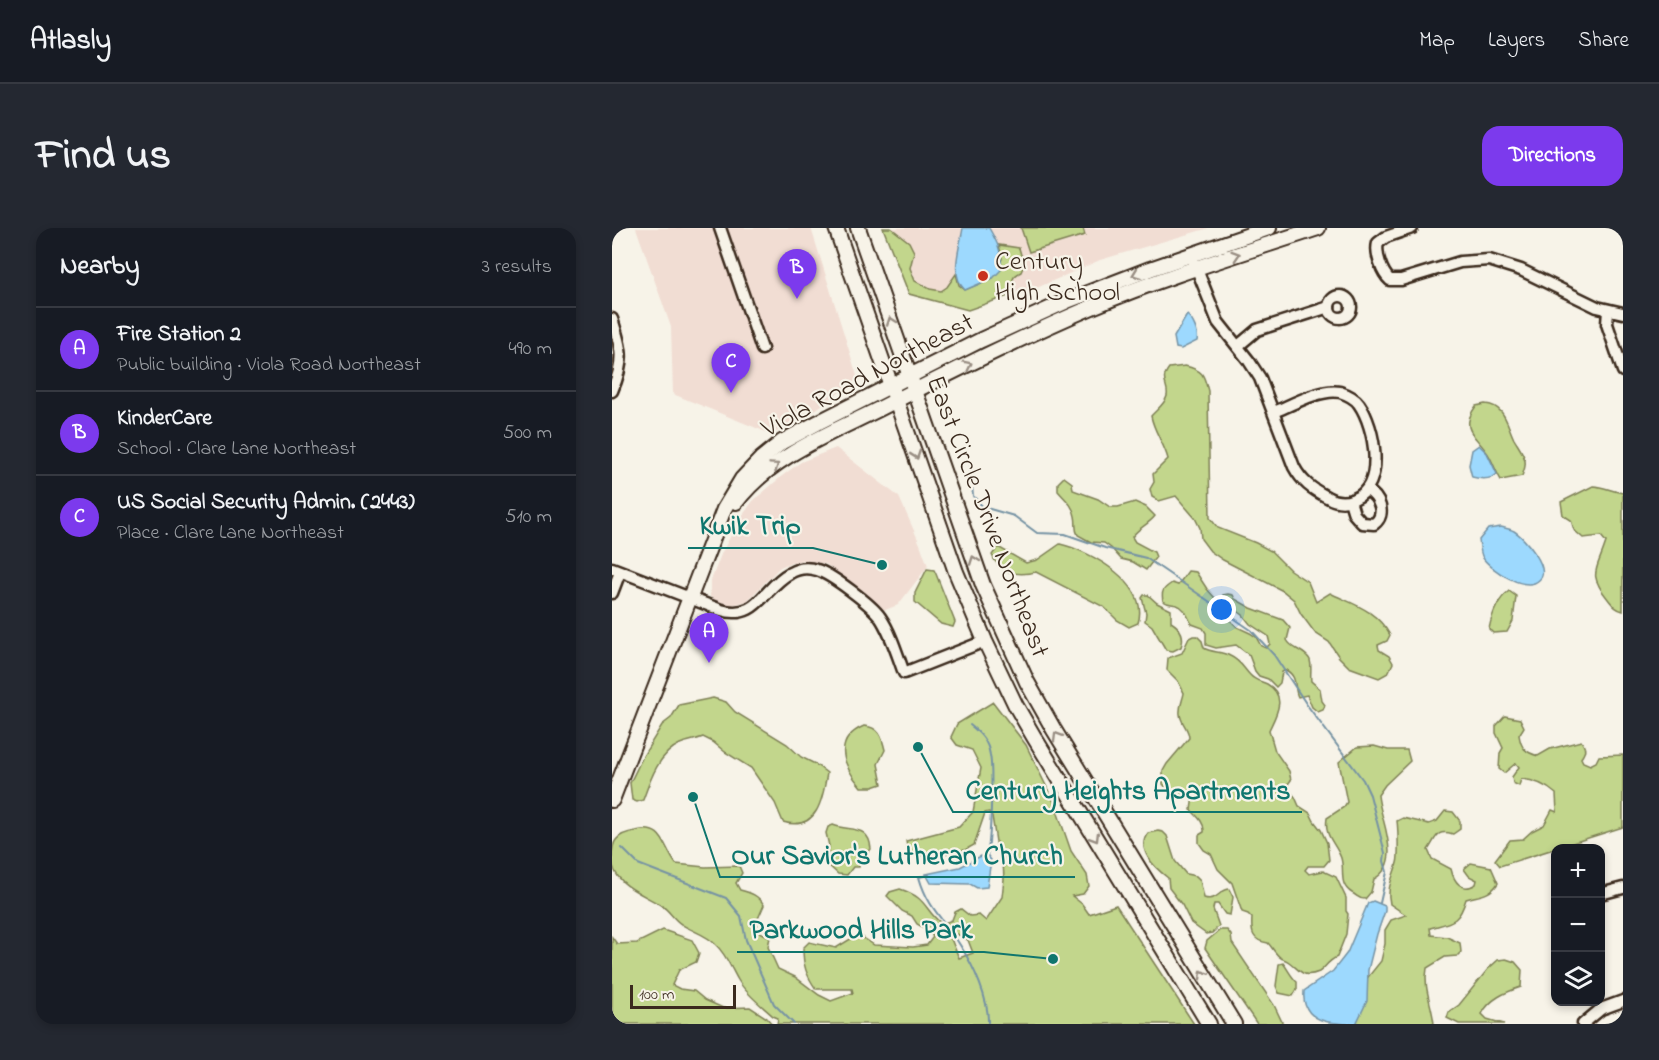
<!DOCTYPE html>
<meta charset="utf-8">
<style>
body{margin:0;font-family:"Indie Flower",sans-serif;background:#242831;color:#f1f3f6}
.controls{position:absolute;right:18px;bottom:18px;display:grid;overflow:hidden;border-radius:12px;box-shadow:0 3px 9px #0003}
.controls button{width:54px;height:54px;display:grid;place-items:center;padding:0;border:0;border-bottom:2px solid #363941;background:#171b24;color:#f1f3f6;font:30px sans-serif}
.scale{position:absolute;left:18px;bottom:15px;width:106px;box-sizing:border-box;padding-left:6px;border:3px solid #3b2a1e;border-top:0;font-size:16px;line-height:21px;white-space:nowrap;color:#3b2a1e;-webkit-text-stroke:4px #f7f3e8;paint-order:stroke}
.you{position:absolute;left:610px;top:382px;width:21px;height:21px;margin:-15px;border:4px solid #fff;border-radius:50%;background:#1a73e8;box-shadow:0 0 0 9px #1a73e833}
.badge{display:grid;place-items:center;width:39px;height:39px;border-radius:50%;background:#7c3aed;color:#fff;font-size:20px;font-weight:700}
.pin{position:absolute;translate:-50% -50px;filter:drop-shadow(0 2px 3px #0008)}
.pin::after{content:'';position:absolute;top:32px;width:21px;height:18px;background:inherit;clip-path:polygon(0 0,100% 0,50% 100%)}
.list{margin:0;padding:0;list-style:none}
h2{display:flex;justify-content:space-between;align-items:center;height:78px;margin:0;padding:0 24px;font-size:26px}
h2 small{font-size:20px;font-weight:400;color:#9ea1a6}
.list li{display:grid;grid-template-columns:39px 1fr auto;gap:18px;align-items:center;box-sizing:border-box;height:84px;padding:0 24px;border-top:2px solid #363941}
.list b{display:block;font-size:22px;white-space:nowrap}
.list p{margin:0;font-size:20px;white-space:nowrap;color:#9ea1a6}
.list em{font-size:20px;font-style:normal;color:#9ea1a6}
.icon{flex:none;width:33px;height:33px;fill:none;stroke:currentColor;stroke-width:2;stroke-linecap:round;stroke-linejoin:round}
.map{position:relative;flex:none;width:1011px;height:796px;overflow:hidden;border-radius:18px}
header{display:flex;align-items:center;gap:36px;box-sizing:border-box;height:84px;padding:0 30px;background:#171b24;border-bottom:2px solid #363941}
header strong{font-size:28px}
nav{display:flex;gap:33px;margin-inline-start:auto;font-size:21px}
.intro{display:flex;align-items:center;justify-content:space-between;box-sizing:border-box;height:144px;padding:0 36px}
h1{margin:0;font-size:42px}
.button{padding:15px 27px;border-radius:18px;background:#7c3aed;color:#fff;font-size:21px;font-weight:700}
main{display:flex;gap:36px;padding:0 36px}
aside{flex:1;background:#171b24;border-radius:18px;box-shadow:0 3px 9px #0003}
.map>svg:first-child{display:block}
</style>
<header>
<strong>Atlasly</strong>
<nav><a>Map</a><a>Layers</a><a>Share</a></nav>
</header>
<div class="intro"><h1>Find us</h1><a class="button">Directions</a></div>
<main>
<aside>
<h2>Nearby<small>3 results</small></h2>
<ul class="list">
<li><span class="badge">A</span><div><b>Fire Station 2</b><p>Public building · Viola Road Northeast</p></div><em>490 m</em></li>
<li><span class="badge">B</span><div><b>KinderCare</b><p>School · Clare Lane Northeast</p></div><em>500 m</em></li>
<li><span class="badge">C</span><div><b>US Social Security Admin. (2443)</b><p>Place · Clare Lane Northeast</p></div><em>510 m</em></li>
</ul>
</aside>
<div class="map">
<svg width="1011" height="796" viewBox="0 0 1011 796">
<rect width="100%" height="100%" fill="#f7f3e8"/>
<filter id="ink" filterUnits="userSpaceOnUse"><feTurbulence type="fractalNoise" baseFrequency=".0167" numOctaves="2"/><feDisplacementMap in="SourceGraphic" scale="12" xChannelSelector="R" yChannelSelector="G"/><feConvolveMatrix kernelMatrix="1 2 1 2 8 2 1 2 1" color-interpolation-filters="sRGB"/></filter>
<g filter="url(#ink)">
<g fill="#f1ddd3">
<path d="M24 0H199L246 151 196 187 174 200 159 206 61 166 59 99Z"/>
<path d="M271 0H597L488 32 411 66 407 64 356 82 297 66Z"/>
<path d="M224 220 287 269 308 316 316 338 286 377 273 382 214 336 192 332 178 335 168 339 135 373 121 377 107 374 98 369V355L110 324 128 291 141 273 170 248 189 234Z"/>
</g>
<g fill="#c2d68c" stroke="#7e8055" stroke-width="1.5" fill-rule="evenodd">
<path d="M271 0H279L297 14 302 24 298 40 303 53 318 61 329 63 335 59 344 46 347 57 353 62 381 50 390 31 387 17 407 20 412 37 409 44C397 50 401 54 402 66L356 82 297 66Z"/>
<path d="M409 0H471L473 7 417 24Z"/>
<path d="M573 138C591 142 592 147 596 163L598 290 606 300 644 315 659 323 678 342 696 354 704 374 718 365C743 377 764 382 778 407L775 413 766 417 767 422 777 428 781 435 776 445 767 450 737 439 727 429 717 414 703 405 689 386 682 372 671 363 611 332 598 323 589 311 588 300 583 290 564 268 547 273 540 269 538 261 542 254 541 246 556 231C552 215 542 204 539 188 544 182 553 176 555 168 557 156 547 153 557 140Z"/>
<path d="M873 176C893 177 895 197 902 211 906 218 912 225 913 233 914 238 912 243 910 248L889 252C884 244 881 234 876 226 865 208 846 202 864 178Z"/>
<path d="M452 249 460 255 461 262 486 271 498 279H506L523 274 534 279 543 288C536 297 526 300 520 309L523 314 542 324 544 329 534 342 521 334 509 331 499 320 492 315 479 314 466 307C462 300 465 296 463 288 461 277 453 271 446 263V255Z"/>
<path d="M981 258C991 258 1001 264 1011 265V383C1003 381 1001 377 996 371 975 345 985 343 994 314L989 308 971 310 962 302 959 292 951 287 949 274Z"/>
<path d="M448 316C479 323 538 356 526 395L517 399 505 392 492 379 424 344C406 348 387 346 380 327L386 319 414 335 425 332Z"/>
<path d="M315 341 322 342 324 346 343 394 341 399 329 396 303 374V365Z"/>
<path d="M576 343 584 344 595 361 611 379 617 391 625 399 638 405 644 409 649 418 654 420 658 416 656 408 638 396 631 387 610 372 611 367 616 366 621 367 623 371 639 380 671 392 678 400 675 412C680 422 693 422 698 432 700 439 698 446 699 453L708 461 710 473 713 477 711 482 706 484 700 479 695 467 686 469C681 459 687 450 674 442L670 444 668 455 664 459 656 451 647 448 643 443 637 427 624 417 604 420 594 417V405L591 400 580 396C575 389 574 380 565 377 559 375 557 377 551 373 549 363 551 361 560 355L566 357Z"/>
<path d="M897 363 904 368 901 393 895 404 881 405 877 401C880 386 885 372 897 363Z"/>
<path d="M532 367H536L545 375 559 382V394C569 400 573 408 569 419L561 423 554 422 540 398 533 393 534 385 530 370Z"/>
<path d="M581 408H585L590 413 592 420C600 425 609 423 618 428 629 433 631 440 638 447 643 453 649 453 655 456 676 468 664 487 657 502L663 523 677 543 679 552 676 556V561L683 569 687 578 698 585 702 593 709 602 715 615 717 632 712 638H696L693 642 697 646 711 643 724 649 734 670V683L736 686 734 706 725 729C714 734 714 740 707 744 690 751 688 742 677 734 675 732 671 731 669 730 663 726 660 719 656 715 640 713 639 704 640 690L636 686 630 684 620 655 606 641 599 626 592 622 587 615V607L592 604C593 595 585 588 579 582L582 562 579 561C570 572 558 565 551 556V543L555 536 577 510C577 500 569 496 568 486 567 478 571 472 572 465L566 453 555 442 556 430 570 425 577 410Z"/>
<path d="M101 470 114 474 123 484 175 516 189 529 203 536 215 545C211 571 205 604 171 594L163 575 139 540 113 524 101 514 91 509C84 512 75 513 68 516 47 525 38 552 31 572L25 574 20 572 18 555 31 528 50 497 59 490 67 477Z"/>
<path d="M381 474 414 517 442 574 459 623 475 647 477 658 471 666 460 668 470 676 477 686 504 677 582 796H165L166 790 161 788C149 777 134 766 126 752 119 740 114 726 104 717 94 706 81 704 69 696 61 691 57 682 50 678 30 665 0 657 0 630 0 624 0 617 4 612 8 606 17 604 24 603 52 596 51 619 64 636L93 639 127 638 130 645 124 655 128 662C139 665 146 667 152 677L145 693 146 703 158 709 156 719 166 741 183 749 207 767 219 773 241 765 240 761H204C194 747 191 737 191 720L197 714 224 720 240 710 250 709 262 717 301 719 315 717 321 709 316 702 305 696 300 688 290 683 275 668 278 664 288 661C316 670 311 681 330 696L340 692 343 684 349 681 358 688 367 687 374 693 390 669 392 651 391 633 385 620 380 588 377 584 373 585 362 617 353 622 314 629 296 624 294 613 347 599 361 584 369 540 360 522 345 517 339 509 345 496ZM345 706 356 712 361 725 347 730 339 711Z"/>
<path d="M893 488 908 491 912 499 907 507C909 520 913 524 926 528L938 521 969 513C974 520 974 523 969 530L971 534 978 537 984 534 987 528 1011 527V599L888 638 883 632 898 612 911 611 920 603 932 597 940 582 945 584 944 566C934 557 922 552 909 551L907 558 901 555 900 549 907 539 904 535 892 545 887 541 888 525 891 520 884 505V498Z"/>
<path d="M252 498C267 499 270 509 273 522L266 536 270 556 261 559H249C231 538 220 512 252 498Z"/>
<path d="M762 518 776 522H795L798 533 773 557 766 567C768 592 792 634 762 651L759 664 753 671C746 671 746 668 740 665 726 656 733 644 729 630 723 614 712 609 715 590L732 579 735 574 727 534 745 519Z"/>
<path d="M833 583 841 584 848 593V601L841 606C824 601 825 609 816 622L820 631 839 641C842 654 850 665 864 656L865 652 857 648 852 641 859 635 879 639 886 655C878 668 867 667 854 671 847 695 840 694 818 700L819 707 835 709 848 715 849 724 845 728 833 729 815 740C811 760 820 776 822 796H738L752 754 769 733 773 716V702L779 692 794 687 778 676C774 660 781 650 785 635 787 630 786 600 785 593L791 590 817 596 825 593Z"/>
<path d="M221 597C238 604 257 596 259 621L247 634V639H241L235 647 226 646 215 636 217 618 214 605 216 599Z"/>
<path d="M546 603 551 604 555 608 563 633 574 646 584 648 588 652 592 670C605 674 607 662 617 661L621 669 618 687 613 686 606 676H602L601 681 607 698 600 705 594 706 579 695 570 677 557 660 556 650C543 640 523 621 536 605Z"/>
<path d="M51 702 80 712 87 725 84 734 67 742 60 757 68 761 82 763 93 772 111 780 138 779 155 790 160 796H0V709L5 716 25 715Z"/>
<path d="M608 702H615L619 707 620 715 662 777 671 796H645L593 720 595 713Z"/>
<path d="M894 731 903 734 910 742 909 759C894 764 877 771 870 786L875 791 892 796H847L835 790 837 784 847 777 876 741 886 732Z"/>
<path d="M671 735C676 741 679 749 685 754V761L681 768 667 765 664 758 667 736Z"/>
</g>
<g fill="#9dd9fe" stroke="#7693a4" stroke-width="1.5">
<path d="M351 0H377C385 14 391 25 389 42L381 50 353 62C337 47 348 19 351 0Z"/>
<path d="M575 87C581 92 587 105 585 113L569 121 564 120 562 109Z"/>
<path d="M867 217 875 225 885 246C879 252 868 251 860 249L857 237 860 222Z"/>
<path d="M889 299C893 300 898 301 902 303 912 309 940 341 927 352 914 365 879 342 871 330 868 325 868 318 867 312L876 301Z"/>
<path d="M369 628H376L379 632 375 659 365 660 358 656 319 655 314 646 348 639Z"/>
<path d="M761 673 773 678V683L765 706 756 742 755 773 744 796C720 796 689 795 692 763L721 743 735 725 756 675Z"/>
</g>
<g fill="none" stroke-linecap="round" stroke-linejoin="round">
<g stroke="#7693a4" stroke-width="2">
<path d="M358 239 361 268 371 279 402 288 425 305 453 306 493 320 534 330 639 402 662 427 695 477 751 552 758 567 773 625 772 633 775 644 768 675"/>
<path d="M358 497C368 505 376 513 378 527 381 541 379 619 374 630"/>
<path d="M10 620 26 636 114 670 129 688 134 712 162 776 182 796"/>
<path d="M317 647 307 649C316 681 332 691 348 717 362 739 377 771 376 796"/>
</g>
<defs>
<g id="minor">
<path d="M108 0 150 121"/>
<path d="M800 0 774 9 766 15C763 26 770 45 778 52H789L848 34 877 32 909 42 985 79 1011 85"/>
<path d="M582 34 606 94 637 133 648 150 682 239C690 254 700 261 715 269 723 274 733 275 742 271 774 258 763 199 747 176 743 170 734 166 728 164 710 160 679 177 662 184"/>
<circle cx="728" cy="79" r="11"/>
<path d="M996 82 995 96 1011 143"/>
<path d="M0 91C10 121 13 133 0 163"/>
<path d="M626 118 645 102 717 79"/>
<path d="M738 273 742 286 750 295 762 296C775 286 767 269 755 262"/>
<path d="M0 340 109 382C146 393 151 359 178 345 186 340 196 339 205 342 219 346 260 377 268 389 279 405 285 426 292 445L373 413"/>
<path d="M0 365 8 344"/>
<path d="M992 665 1011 660"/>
<path d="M971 796 989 781 1011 773"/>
</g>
<g id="major">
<path d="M224 0 344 344 373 413 404 478 422 509 597 796"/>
<path d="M246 0 371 357 415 454 442 502 622 796"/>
<path d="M124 274C159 228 217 206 267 181 337 145 407 110 480 79 553 48 631 25 706 0"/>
<path d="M0 572 112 281 130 251 149 231 170 214 207 194 369 112 455 73 538 41 657 0"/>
</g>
</defs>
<use href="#minor" stroke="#3b2a1e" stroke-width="15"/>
<use href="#major" stroke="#3b2a1e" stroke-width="18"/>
<use href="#minor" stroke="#f7f3e8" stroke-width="10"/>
<use href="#major" stroke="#f7f3e8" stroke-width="14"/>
</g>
<defs><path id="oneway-chevron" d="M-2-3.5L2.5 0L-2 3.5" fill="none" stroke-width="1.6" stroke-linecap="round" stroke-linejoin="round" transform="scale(1.5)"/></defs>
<g stroke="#998e83">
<use href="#oneway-chevron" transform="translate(624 27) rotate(-18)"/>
<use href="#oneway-chevron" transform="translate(524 46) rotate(159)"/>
<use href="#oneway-chevron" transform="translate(279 93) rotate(-110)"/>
<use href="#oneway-chevron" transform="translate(356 137) rotate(-26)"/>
<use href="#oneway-chevron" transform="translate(304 227) rotate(71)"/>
<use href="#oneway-chevron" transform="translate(163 238) rotate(-34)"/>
<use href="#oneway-chevron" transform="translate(362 332) rotate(-110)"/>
<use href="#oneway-chevron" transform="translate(445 508) rotate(-121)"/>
<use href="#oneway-chevron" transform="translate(483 610) rotate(59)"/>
<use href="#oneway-chevron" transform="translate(591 746) rotate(-121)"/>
</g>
</g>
<circle fill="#c8321e" stroke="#f7f3e8" stroke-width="2" cx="371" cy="48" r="6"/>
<g text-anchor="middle" stroke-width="4.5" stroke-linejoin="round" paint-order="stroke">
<g font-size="27" fill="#3b2a1e" stroke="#f7f3e8" text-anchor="start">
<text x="383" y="41">Century<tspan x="383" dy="31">High School</tspan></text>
</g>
<g font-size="27" fill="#3b2a1e" stroke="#f7f3e8">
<text transform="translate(255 146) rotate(-28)" y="9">Viola Road Northeast</text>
<text transform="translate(377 288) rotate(69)" y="9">East Circle Drive Northeast</text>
</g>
</g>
<path fill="none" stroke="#0f766e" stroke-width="2" d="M270 337L201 320H76M306 519L341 584H690M81 569L108 649H463M441 731L372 724H125"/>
<g fill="#0f766e" stroke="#f7f3e8" stroke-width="2">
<circle cx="270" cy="337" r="6"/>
<circle cx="306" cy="519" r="6"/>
<circle cx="81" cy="569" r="6"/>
<circle cx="441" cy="731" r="6"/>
</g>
<g font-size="28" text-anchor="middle" font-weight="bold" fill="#0f766e" stroke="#f7f3e8" stroke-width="4.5" stroke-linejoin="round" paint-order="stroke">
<text x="138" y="306">Kwik Trip</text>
<text x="516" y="571">Century Heights Apartments</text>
<text x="285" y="636">Our Savior's Lutheran Church</text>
<text x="249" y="710">Parkwood Hills Park</text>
</g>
</svg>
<div class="controls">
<button>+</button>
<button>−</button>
<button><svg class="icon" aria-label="layers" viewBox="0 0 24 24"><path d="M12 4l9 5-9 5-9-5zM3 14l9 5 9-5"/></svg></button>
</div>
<div class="scale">100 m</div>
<div class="you"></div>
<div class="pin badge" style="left:97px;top:435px">A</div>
<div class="pin badge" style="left:185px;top:71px">B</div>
<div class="pin badge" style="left:119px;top:165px">C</div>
</div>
</main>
